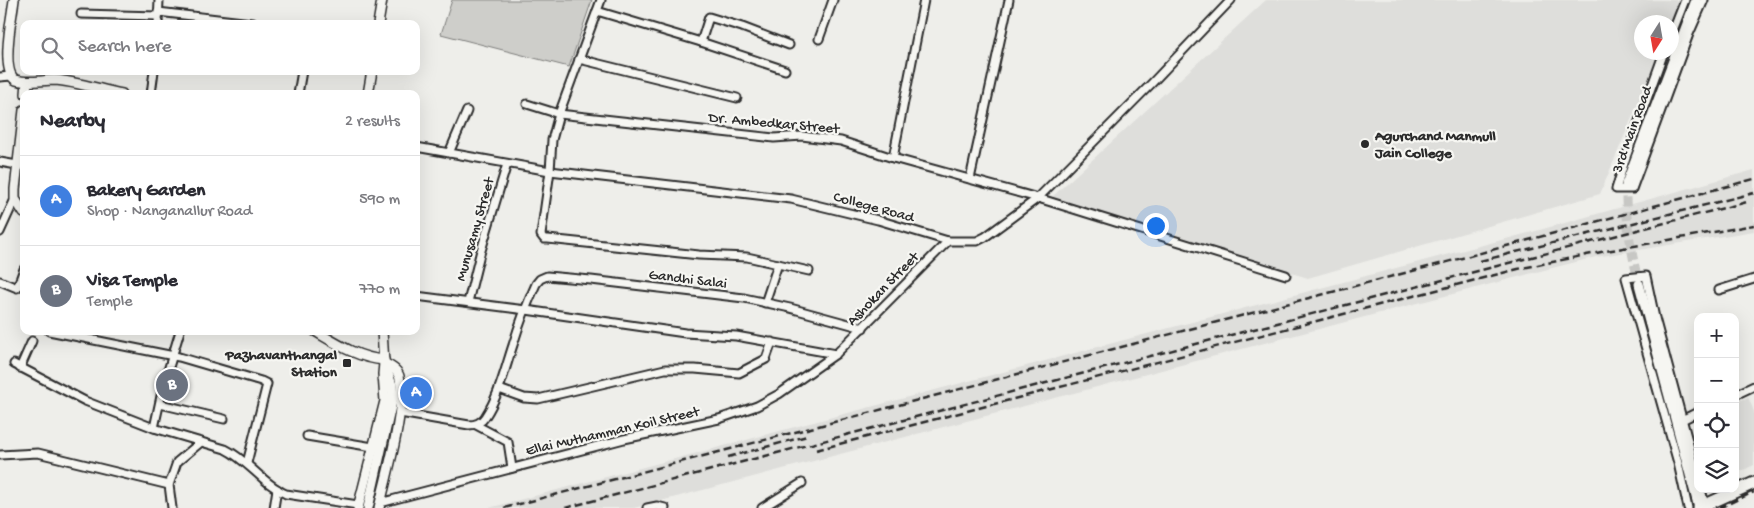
<!DOCTYPE html>
<meta charset="utf-8">
<style>
body{margin:0;font-family:"Gochi Hand",sans-serif;background:#f7f7f7;color:#2b2b33}
.controls{position:absolute;right:15px;bottom:15px;display:grid;overflow:hidden;border-radius:10px;box-shadow:0 5px 20px #0002}
.controls button{width:45px;height:45px;display:grid;place-items:center;padding:0;border:0;border-bottom:1px solid #e1e1e2;background:#fff;color:#2b2b33;font:25px sans-serif}
.compass{position:absolute;left:1634px;top:15px;width:45px;height:45px;border-radius:50%;background:#fff;box-shadow:0 5px 20px #0002;rotate:191deg}
.you{position:absolute;left:1155px;top:225px;width:18px;height:18px;margin:-12px;border:4px solid #fff;border-radius:50%;background:#1a73e8;box-shadow:0 0 0 8px #1a73e833}
.badge{display:grid;place-items:center;width:32px;height:32px;border-radius:50%;background:#d93025;color:#fff;font-size:16px;font-weight:700}
.pin{position:absolute;translate:-50% -50%;border:2px solid #fff;box-shadow:0 1px 5px #0006}
.list{margin:0;padding:0;list-style:none}
h2{display:flex;justify-content:space-between;align-items:center;height:65px;margin:0;padding:0 20px;font-size:21px}
h2 small{font-size:16px;font-weight:400;color:#7c7c81}
.list li{display:grid;grid-template-columns:32px 1fr auto;gap:15px;align-items:center;box-sizing:border-box;height:90px;padding:0 20px;border-top:1px solid #e1e1e2}
.list b{display:block;font-size:19px;white-space:nowrap}
.list p{margin:0;font-size:16px;white-space:nowrap;color:#7c7c81}
.list em{font-size:16px;font-style:normal;color:#7c7c81}
.icon{flex:none;width:28px;height:28px;fill:none;stroke:currentColor;stroke-width:2;stroke-linecap:round;stroke-linejoin:round}
.map{position:relative;flex:none;width:1754px;height:508px;overflow:hidden}
.search{position:absolute;background:#fff;box-shadow:0 5px 20px #0002;left:20px;top:20px;width:400px;height:55px;display:flex;align-items:center;gap:12px;box-sizing:border-box;padding:0 18px;border-radius:10px;color:#7c7c81;font-size:19px}
.panel{position:absolute;background:#fff;box-shadow:0 5px 20px #0002;left:20px;top:90px;width:400px;height:245px;border-radius:10px}
.map>svg:first-child{display:block}
</style>
<div class="map">
<svg width="1754" height="508" viewBox="0 0 1754 508">
<rect width="100%" height="100%" fill="#eeeeea"/>
<filter id="ink" filterUnits="userSpaceOnUse"><feTurbulence type="fractalNoise" baseFrequency=".02" numOctaves="2"/><feDisplacementMap in="SourceGraphic" scale="10" xChannelSelector="R" yChannelSelector="G"/><feConvolveMatrix kernelMatrix="1 2 1 2 8 2 1 2 1" color-interpolation-filters="sRGB"/></filter>
<g filter="url(#ink)">
<g fill="#dededb">
<path d="M1266 0H1680L1671 22H1642V52L1659 53 1600 194 1308 278 1054 200 1053 196Z"/>
<path d="M1754 170V231L1596 257 1548 269 634 508H489L1536 231Z"/>
<path d="M1748 397 1754 411V465L1735 474V403Z"/>
</g>
<path fill="#cececa" stroke="#7c7c7a" d="M452 0H592L569 67 441 34Z"/>
<g fill="none" stroke-linecap="round" stroke-linejoin="round">
<path stroke="#c7c7c4" stroke-width="9" stroke-dasharray="9 4.5" stroke-linecap="butt" d="M1626 184C1625 217 1631 252 1639 284"/>
<defs>
<g id="minor">
<path d="M601 0 559 114 552 140 550 171 541 235 544 239H548L699 255 747 257 778 264 765 303"/>
<path d="M597 11 701 42 785 70"/>
<path d="M158 12 260 24"/>
<path d="M81 14 158 16"/>
<path d="M158 24 159 0"/>
<path d="M1672 33 1685 0"/>
<path d="M819 39 833 0"/>
<path d="M701 42 709 17 742 27 789 45"/>
<path d="M1664 52 1626 157 1616 189H1632L1689 34 1704 0"/>
<path d="M579 59 737 98"/>
<path d="M0 77 11 76"/>
<path d="M151 94 154 71"/>
<path d="M298 94 302 71"/>
<path d="M527 104 559 114 774 138 802 136 841 141 893 158 1038 198 1286 275"/>
<path d="M416 147 550 171 791 199 878 220 948 241H977L985 237 1038 198 1153 82 1231 0"/>
<path d="M449 153 467 111"/>
<path d="M893 158 924 0"/>
<path d="M0 162 17 165"/>
<path d="M970 179 1009 0"/>
<path d="M0 232 15 199"/>
<path d="M778 264 809 271"/>
<path d="M0 281 17 288 24 269"/>
<path d="M1719 290 1754 279"/>
<path d="M416 296 526 310 685 333 736 336 836 354"/>
<path d="M468 302 480 254 507 164"/>
<path d="M49 331 179 357 261 381 267 384 247 463"/>
<path d="M14 364 85 401 154 428 225 449C248 460 263 484 286 494L358 505"/>
<path d="M20 368 32 341"/>
<path d="M499 389 524 398 538 399 665 369H695L739 373 766 359 772 342"/>
<path d="M1735 395 1754 386"/>
<path d="M160 404 224 419"/>
<path d="M400 413 469 425C476 425 481 423 485 417 499 396 505 369 513 345 519 325 527 304 536 284L540 279 547 276 591 280 744 298 790 308 863 328"/>
<path d="M1682 420 1698 412"/>
<path d="M476 425 508 442 512 468"/>
<path d="M154 428 163 387 180 331"/>
<path d="M307 436 373 447"/>
<path d="M0 455 38 453 169 485 177 462 201 442"/>
<path d="M169 485 172 508"/>
<path d="M1701 489 1705 505"/>
<path d="M380 503 624 439 719 419 757 406 779 394 836 354 948 241"/>
<path d="M274 508 277 489"/>
<path d="M647 508 657 506 665 508"/>
<path d="M762 508 802 483"/>
<path d="M1688 508 1678 463 1626 278 1646 276 1655 318 1698 478"/>
</g>
<g id="tertiary">
<path d="M14 0C12 16 0 72 16 80 28 84 42 80 54 80 75 81 101 90 122 94"/>
<path d="M378 24 382 0"/>
<path d="M26 94 27 82"/>
<path d="M368 94 372 71"/>
<path d="M24 110 15 189V199L24 213"/>
<path d="M1626 184 1696 0"/>
<path d="M1639 284 1699 508"/>
<path d="M315 331C337 344 358 358 384 360"/>
<path d="M358 508 385 401 383 374 384 363C389 366 394 368 397 372 411 391 385 482 379 508"/>
<path d="M368 508 393 397 392 385 384 363 382 331"/>
</g>
<path id="primary" d="M1699 508 1754 483"/>
</defs>
<use href="#minor" stroke="#2b2b2b" stroke-width="11"/>
<use href="#tertiary" stroke="#2b2b2b" stroke-width="12"/>
<use href="#primary" stroke="#2b2b2b" stroke-width="15"/>
<use href="#minor" stroke="#f6f6f2" stroke-width="7"/>
<use href="#tertiary" stroke="#f6f6f2" stroke-width="9"/>
<use href="#primary" stroke="#f6f6f2" stroke-width="11"/>
<g stroke="#2b2b2b" stroke-width="2.5" stroke-dasharray="8 4" stroke-linecap="butt">
<path d="M1480 261 1754 193"/>
<path d="M816 450 1518 269 1606 251 1754 225"/>
<path d="M728 457 807 436"/>
<path d="M504 508 1451 261 1754 179"/>
<path d="M565 508 1458 276 1747 202"/>
<path d="M1719 508 1754 492"/>
</g>
</g>
</g>
<g fill="#2b2b2b" stroke="#f6f6f2" stroke-width="2">
<circle cx="1365" cy="144" r="5"/>
<rect x="342" y="358" width="10" height="10" rx="2.5"/>
</g>
<g text-anchor="middle" stroke-width="4.5" stroke-linejoin="round" paint-order="stroke">
<g font-size="15" fill="#2b2b2b" stroke="#f6f6f2">
<text transform="translate(774 122) rotate(5)" y="5">Dr. Ambedkar Street</text>
<text transform="translate(1631 129) rotate(-70)" y="5">3rd Main Road</text>
<text transform="translate(874 206) rotate(15)" y="5">College Road</text>
<text transform="translate(474 229) rotate(-74)" y="5">Munusamy Street</text>
<text transform="translate(688 278) rotate(7)" y="5">Gandhi Salai</text>
<text transform="translate(882 288) rotate(-46)" y="5">Ashokan Street</text>
<text transform="translate(612 430) rotate(-13)" y="5">Ellai Muthamman Koil Street</text>
</g>
<g font-size="15" font-weight="bold" fill="#2b2b2b" stroke="#f6f6f2" text-anchor="start">
<text x="1375" y="140">Agurchand Manmull<tspan x="1375" dy="17">Jain College</tspan></text>
<text x="337" y="359" text-anchor="end">Pazhavanthangal<tspan x="337" dy="17">Station</tspan></text>
</g>
</g>
</svg>
<div class="controls">
<button>+</button>
<button>−</button>
<button><svg class="icon" aria-label="locate" viewBox="0 0 24 24"><circle cx="12" cy="12" r="6"/><path d="M12 2v4M12 18v4M2 12h4M18 12h4"/></svg></button>
<button><svg class="icon" aria-label="layers" viewBox="0 0 24 24"><path d="M12 4l9 5-9 5-9-5zM3 14l9 5 9-5"/></svg></button>
</div>
<svg class="compass" viewBox="-18 -18 36 36"><path d="M0-13l5 13h-10z" fill="#e53935"/><path d="M0 13l5-13h-10z" fill="#7c7c81"/></svg>
<div class="you"></div>
<div class="pin badge" style="left:416px;top:393px;background:#3f7fe0">A</div>
<div class="pin badge" style="left:172px;top:385px;background:#6b7280">B</div>
<div class="search"><svg class="icon" aria-label="search" viewBox="0 0 24 24"><circle cx="10" cy="10" r="6"/><path d="M15 15l6 6"/></svg>Search here</div>
<section class="panel">
<h2>Nearby<small>2 results</small></h2>
<ul class="list">
<li><span class="badge" style="background:#3f7fe0">A</span><div><b>Bakery Garden</b><p>Shop · Nanganallur Road</p></div><em>590 m</em></li>
<li><span class="badge" style="background:#6b7280">B</span><div><b>Visa Temple</b><p>Temple</p></div><em>770 m</em></li>
</ul>
</section>
</div>
